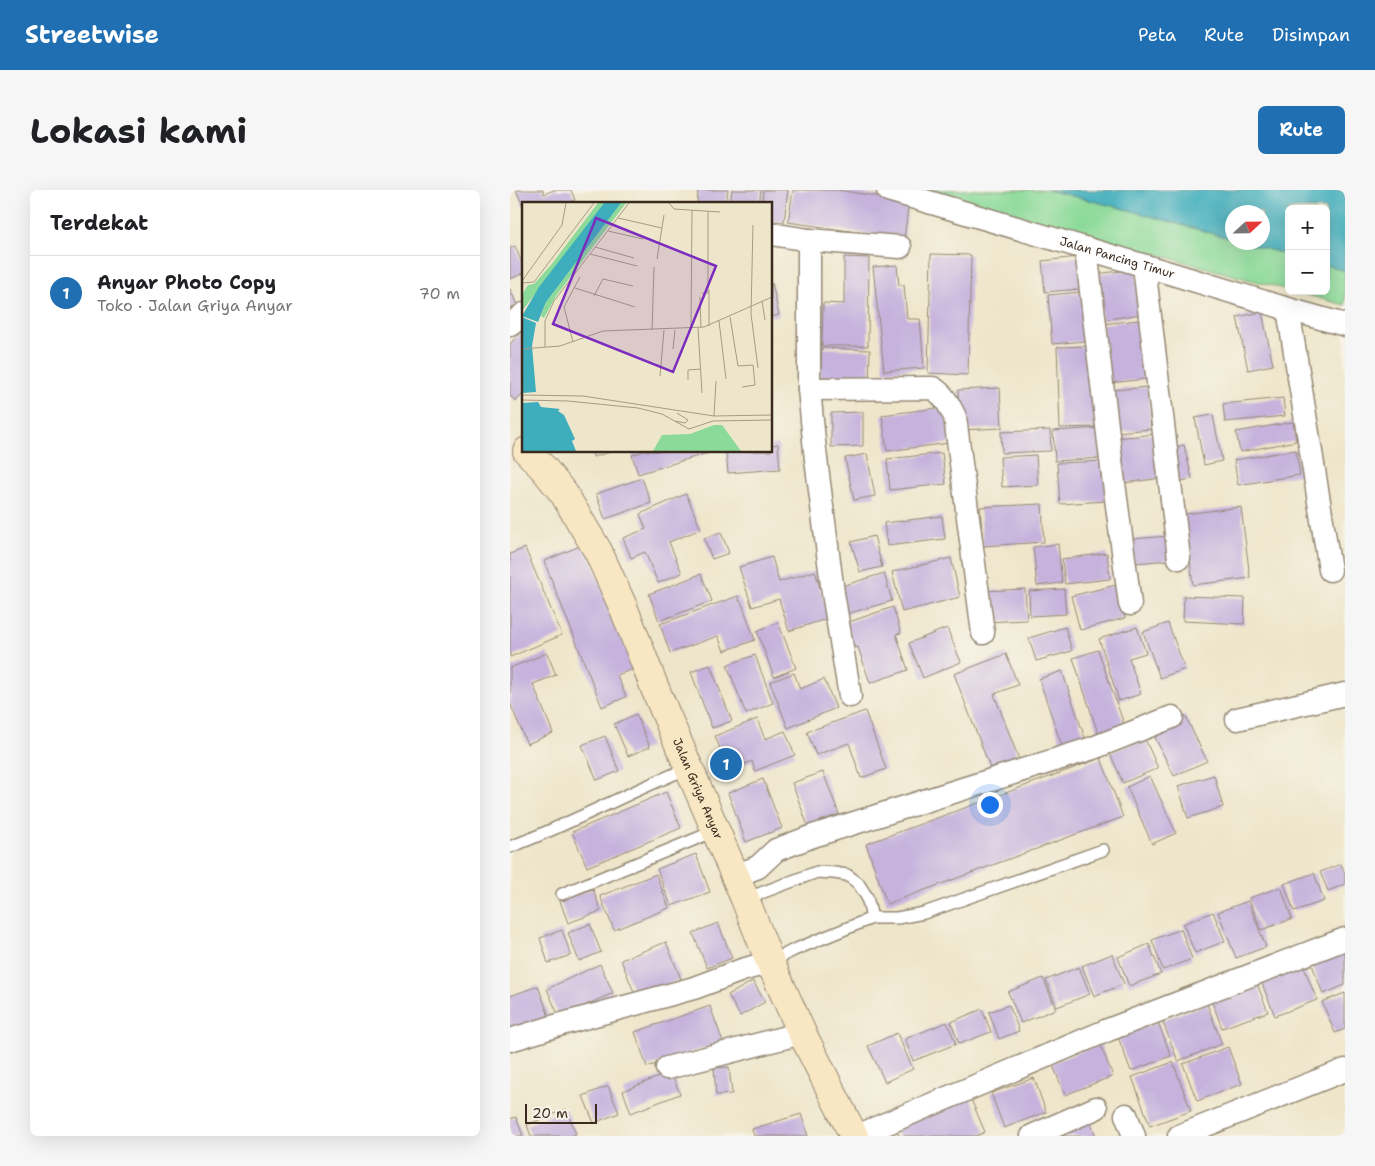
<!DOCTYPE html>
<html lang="id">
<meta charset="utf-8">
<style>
body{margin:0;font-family:"Shantell Sans",sans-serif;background:#f6f6f6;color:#202124}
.controls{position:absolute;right:15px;top:15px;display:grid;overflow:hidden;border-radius:8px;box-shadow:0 5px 20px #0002}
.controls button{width:45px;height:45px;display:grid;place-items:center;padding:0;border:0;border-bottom:1px solid #e0e0e0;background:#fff;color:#202124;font:25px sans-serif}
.compass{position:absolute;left:715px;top:15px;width:45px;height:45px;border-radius:50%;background:#fff;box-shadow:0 5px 20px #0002;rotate:68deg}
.scale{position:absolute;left:15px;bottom:12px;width:72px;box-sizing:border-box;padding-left:5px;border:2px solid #3b2a1e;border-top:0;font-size:14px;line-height:18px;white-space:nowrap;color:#3b2a1e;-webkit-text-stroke:4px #f7f3e8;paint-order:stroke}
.you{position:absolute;left:479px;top:614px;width:18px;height:18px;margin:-12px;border:4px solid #fff;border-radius:50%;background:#1a73e8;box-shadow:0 0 0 8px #1a73e833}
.badge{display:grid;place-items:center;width:32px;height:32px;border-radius:50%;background:#1f6fb2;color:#fff;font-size:16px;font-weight:700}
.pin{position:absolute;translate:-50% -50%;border:2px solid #fff;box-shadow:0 1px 5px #0006}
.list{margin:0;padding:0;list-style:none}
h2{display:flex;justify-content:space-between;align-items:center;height:65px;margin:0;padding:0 20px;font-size:21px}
h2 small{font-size:16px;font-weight:400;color:#757577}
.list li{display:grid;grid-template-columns:32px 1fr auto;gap:15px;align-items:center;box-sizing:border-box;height:75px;padding:0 20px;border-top:1px solid #e0e0e0}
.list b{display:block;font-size:19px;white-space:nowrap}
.list p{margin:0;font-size:16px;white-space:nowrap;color:#757577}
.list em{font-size:16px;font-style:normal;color:#757577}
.map{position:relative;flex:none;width:835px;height:946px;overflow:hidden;border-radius:8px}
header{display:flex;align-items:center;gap:30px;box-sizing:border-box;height:70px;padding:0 25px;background:#1f6fb2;color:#fff}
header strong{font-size:24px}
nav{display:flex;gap:28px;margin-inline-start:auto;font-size:18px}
.intro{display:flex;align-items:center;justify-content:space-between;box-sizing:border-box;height:120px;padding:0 30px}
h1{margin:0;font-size:35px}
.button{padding:12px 22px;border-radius:8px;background:#1f6fb2;color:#fff;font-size:18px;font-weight:700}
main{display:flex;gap:30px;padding:0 30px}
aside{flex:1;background:#fff;border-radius:8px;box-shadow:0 5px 20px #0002}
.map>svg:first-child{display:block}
</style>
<header>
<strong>Streetwise</strong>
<nav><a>Peta</a><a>Rute</a><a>Disimpan</a></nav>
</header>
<div class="intro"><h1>Lokasi kami</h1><a class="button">Rute</a></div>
<main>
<aside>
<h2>Terdekat<small></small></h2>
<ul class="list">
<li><span class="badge">1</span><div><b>Anyar Photo Copy</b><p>Toko · Jalan Griya Anyar</p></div><em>70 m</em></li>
</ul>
</aside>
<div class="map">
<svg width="835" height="946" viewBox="0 0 835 946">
<rect width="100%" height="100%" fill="#f7f3e8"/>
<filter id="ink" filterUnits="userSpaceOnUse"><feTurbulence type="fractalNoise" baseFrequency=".02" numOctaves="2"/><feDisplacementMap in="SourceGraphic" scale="10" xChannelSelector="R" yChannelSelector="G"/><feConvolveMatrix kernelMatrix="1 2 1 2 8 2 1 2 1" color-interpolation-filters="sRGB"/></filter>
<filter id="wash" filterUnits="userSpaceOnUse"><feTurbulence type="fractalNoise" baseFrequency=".0096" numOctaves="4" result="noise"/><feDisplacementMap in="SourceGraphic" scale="20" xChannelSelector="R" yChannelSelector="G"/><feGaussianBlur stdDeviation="1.12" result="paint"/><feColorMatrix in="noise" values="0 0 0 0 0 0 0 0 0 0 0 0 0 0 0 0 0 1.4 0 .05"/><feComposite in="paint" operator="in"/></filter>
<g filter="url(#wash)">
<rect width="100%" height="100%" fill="#eee6ca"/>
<g fill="#8bda99" stroke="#63825c">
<path d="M417 0H538L619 20 722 49V52L734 53 779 65V100C658 69 538 32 417 0Z"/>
<path d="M816 75 835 81V115L782 101H816Z"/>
</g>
<path fill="#3eadbc" stroke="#3c6c6d" d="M538 0H835V81L816 75V19H779V65L734 53 752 52V22H722V49L619 20Z"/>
<g id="blocks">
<g fill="#c5b2dd">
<path d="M6 0H33L34 4 44 0H61L65 10 55 14H14V18Z"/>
<path d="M188 0H218L216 14H187Z"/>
<path d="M222 0H251L249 14H220Z"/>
<path d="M253 0H278L274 32 261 31V14H252Z"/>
<path d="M283 0H327L399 11 394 49 278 32Z"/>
<path d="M5 56 14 78V83L0 89V58Z"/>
<path d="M421 64 461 65 458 185 418 183Z"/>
<path d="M334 67 359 68 358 156H312L313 113 334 114Z"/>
<path d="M568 67 571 99 535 102 532 71Z"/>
<path d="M387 75 389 95H394L397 129H410L414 178 374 181 363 77Z"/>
<path d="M626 79 632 124 592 130 586 84Z"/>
<path d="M262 93 269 125 261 127V94Z"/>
<path d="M0 99 7 115 0 118Z"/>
<path d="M572 102 576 151 542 154 538 105Z"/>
<path d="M752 122 763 175 738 180 727 127Z"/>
<path d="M629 130 636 189 599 193 592 134Z"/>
<path d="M14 138V203L6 211 0 206V154Z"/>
<path d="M582 156 585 237 550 238 547 157Z"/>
<path d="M312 158 360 160 359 195 310 194Z"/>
<path d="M638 197 641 239 606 242 603 200Z"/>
<path d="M490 198 492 238 450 240 448 200Z"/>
<path d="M773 208 775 226 715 232 713 214Z"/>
<path d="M435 217 440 253 377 261 372 225Z"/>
<path d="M353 222V256L321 257V223Z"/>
<path d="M703 225 712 271 694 275 685 228Z"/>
<path d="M783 232 786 251 730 262 726 242Z"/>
<path d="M591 238 592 268 545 271 543 241Z"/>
<path d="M540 240 541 261 492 263 491 242Z"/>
<path d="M646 244 652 288 614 293 607 248Z"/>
<path d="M268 254 270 279 218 283 216 261H261V255Z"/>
<path d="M674 255 682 289 665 292 658 259Z"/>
<path d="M786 260 790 285 728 295 724 270Z"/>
<path d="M82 261H100V262L83 267Z"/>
<path d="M134 261H201V262L128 284 122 265Z"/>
<path d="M432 263 436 294 380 300 377 269Z"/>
<path d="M357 264 365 306 344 310 335 268Z"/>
<path d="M526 265 528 295 492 297 490 267Z"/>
<path d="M594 271 596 311 550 314 547 273Z"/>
<path d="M132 288 141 313 95 329 86 304Z"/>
<path d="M176 304 191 339 159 352 172 383 148 393 135 362 121 368 113 348 136 339 130 324Z"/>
<path d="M532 314 534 352 473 356 470 317Z"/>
<path d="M731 317 740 388 683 395 674 324Z"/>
<path d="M432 326 435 349 377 356 374 333Z"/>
<path d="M211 342 219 363 202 369 194 348Z"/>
<path d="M364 346 372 377 350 382 341 352Z"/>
<path d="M659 346 660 370 624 373 622 349Z"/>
<path d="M75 354 124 479 107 485 116 507 92 517 34 371Z"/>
<path d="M548 354 552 393 527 396 523 357Z"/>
<path d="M15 358 52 445 0 467V364Z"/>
<path d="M597 363 600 389 555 394 552 369Z"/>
<path d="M262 367 269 392 305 381 319 428 279 441 269 409 242 417 229 377Z"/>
<path d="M441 368 450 407 392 422 382 382Z"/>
<path d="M374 383 382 411 336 424 329 397Z"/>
<path d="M191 384 202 411 149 431 139 404Z"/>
<path d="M606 395 615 428 570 440 561 406Z"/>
<path d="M515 399 517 430 474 432 473 401Z"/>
<path d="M554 399 556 424 520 426 519 401Z"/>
<path d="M228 406 230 412 231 411 245 450 214 461 208 446 160 463 150 434Z"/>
<path d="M674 406 735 408 734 434 673 431Z"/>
<path d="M383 417 391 443 386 444 398 480 360 493 348 457 344 458 336 433Z"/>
<path d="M268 432 286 478 264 487 247 441Z"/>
<path d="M658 433 675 479 650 488 633 442Z"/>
<path d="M555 437 562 461 526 471 519 448Z"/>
<path d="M627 437 636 463 619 468 631 504 609 511 589 449Z"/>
<path d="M437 438 451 472 413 488 399 453Z"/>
<path d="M588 460 615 537 589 546 563 468Z"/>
<path d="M37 463 46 485 23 494 43 543 17 554 0 513V478Z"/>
<path d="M496 464 508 495 484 504 510 572 482 583 444 484Z"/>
<path d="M245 465 263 513 236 524 217 475Z"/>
<path d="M200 475 222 531 202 538 181 482Z"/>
<path d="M552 481 578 557 555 565 529 489Z"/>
<path d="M284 483 290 499 314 489 326 518 278 538 260 492Z"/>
<path d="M355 521 376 579 351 588 339 553 306 565 297 542Z"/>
<path d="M126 524 140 557 118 566 104 534Z"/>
<path d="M675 525 697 571 664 586 642 541Z"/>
<path d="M247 529 255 549 275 541 285 565 245 581 242 571 219 581 205 546Z"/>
<path d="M95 546 109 581 87 590 72 555Z"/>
<path d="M635 549 648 578 613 593 600 563Z"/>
<path d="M591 568 613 627 377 714 356 654Z"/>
<path d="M313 582 329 624 298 636 282 593Z"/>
<path d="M704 585 713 617 678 628 668 596Z"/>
<path d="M640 586 666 643 642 654 617 597Z"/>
<path d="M253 589 272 638 236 652 218 603Z"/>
<path d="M156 602 171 638 77 677 62 642Z"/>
<path d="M186 664 200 702 161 716 147 679Z"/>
<path d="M831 674 835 684V694L818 701 810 682Z"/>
<path d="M804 683 814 711 784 721 774 694Z"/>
<path d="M146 684 159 718 104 740 90 706Z"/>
<path d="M771 697 782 729 751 740 739 708Z"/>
<path d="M83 699 91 721 58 733 50 711Z"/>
<path d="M738 711 756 757 726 768 708 722Z"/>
<path d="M703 722 715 751 685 763 673 734Z"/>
<path d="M208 733 222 768 197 778 183 743Z"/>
<path d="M80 734 91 762 69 771 58 743Z"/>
<path d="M671 739 682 769 653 780 642 750Z"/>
<path d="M52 740 61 765 38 773 30 748Z"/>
<path d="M156 752 171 789 126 807 111 770Z"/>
<path d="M639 754 651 784 619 796 608 767Z"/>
<path d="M835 758V795L813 804 801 772Z"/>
<path d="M602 764 614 794 584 806 572 776Z"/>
<path d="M90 774 103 803 49 827 37 799Z"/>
<path d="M793 775 807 810 765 826 751 791Z"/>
<path d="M569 777 580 804 547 817 536 790Z"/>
<path d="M533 788 546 819 511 833 498 802Z"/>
<path d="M243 791 255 812 230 826 218 805Z"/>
<path d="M747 793 758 822 712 838 701 809Z"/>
<path d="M28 796 41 832 0 846V806Z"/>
<path d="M835 803V839L825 843 812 812Z"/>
<path d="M697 814 712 854 668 871 652 830Z"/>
<path d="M499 815 509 841 489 849 479 822Z"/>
<path d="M200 816 213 852 137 877 125 842Z"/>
<path d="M472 819 481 842 449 854 441 832Z"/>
<path d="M437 832 446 854 403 871 395 849Z"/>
<path d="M648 832 661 866 621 881 608 847Z"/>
<path d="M387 843 403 879 375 892 358 856Z"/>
<path d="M590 854 603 886 555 905 542 873Z"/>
<path d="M718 857 732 894 687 911 673 874Z"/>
<path d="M663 872 681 921 640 936 622 887Z"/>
<path d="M219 877 222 904 206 905 204 878Z"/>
<path d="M161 882 170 904 121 923 113 901Z"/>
<path d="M524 888 536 922 494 938 481 903Z"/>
<path d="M98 896 109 923 84 933 73 906Z"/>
<path d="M460 907 475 942 466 946H389L386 939Z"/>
<path d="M56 919 66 944 61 946H21L17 935Z"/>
<path d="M291 924 298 946H244L242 939Z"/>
<path d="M6 927 13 946H0V929Z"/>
<path d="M579 929 586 946H536Z"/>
</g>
</g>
</g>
<g filter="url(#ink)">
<use href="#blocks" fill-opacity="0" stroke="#948874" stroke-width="1"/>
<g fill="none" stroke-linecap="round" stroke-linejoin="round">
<defs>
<g id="lane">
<path d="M0 657C61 634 118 602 179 578"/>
<path d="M52 704 205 641"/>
<path d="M235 709 307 682 324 683 337 685 348 693 357 707 362 728H387L414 723 593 660"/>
<path d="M260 772 284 760 362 728"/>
</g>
<g id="street">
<path id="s1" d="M378 0 656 82 778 119 835 135"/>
<path d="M261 44 299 50 390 57"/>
<path d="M299 50V199L305 261 323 403 340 506"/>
<path d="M576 59 602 278 620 414"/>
<path d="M634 76 669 368"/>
<path d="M778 119 820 380"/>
<path d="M0 135 14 124"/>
<path d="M299 199 423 198C435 206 439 215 445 227L473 443"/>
<path d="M727 529 835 504"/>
<path d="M225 686 248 677 266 660 303 646 583 558 662 527"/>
<path d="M0 850 52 834 184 798 232 780 260 772"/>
<path d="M157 878 292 843"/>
<path d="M616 925 624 946"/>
<path d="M347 946 598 840 835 749"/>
<path d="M522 946 586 918"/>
<path d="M669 946 835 880"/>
</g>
<g id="secondary">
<path id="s2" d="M17 261 35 280 54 304 88 361 114 419 146 501 235 709 260 772 292 843 344 946"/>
</g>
</defs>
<use href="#lane" stroke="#948874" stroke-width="14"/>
<use href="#street" stroke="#948874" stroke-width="25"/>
<use href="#secondary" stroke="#948874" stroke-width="30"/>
<use href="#lane" stroke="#fff" stroke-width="11"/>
<use href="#street" stroke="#fff" stroke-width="22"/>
<use href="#secondary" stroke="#f9e7c3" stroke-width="28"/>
</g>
</g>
<g text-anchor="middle" stroke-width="4" stroke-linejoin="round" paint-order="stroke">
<g font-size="12" fill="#3b2a1e" stroke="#f7f3e8">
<text dy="4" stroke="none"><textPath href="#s1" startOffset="239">Jalan Pancing Timur</textPath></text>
<text dy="4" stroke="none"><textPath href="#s2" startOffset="381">Jalan Griya Anyar</textPath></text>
</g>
</g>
<g transform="translate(12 12)">
<rect width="250" height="250" fill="#eee6ca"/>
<path d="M76 1H82L0 109V93L6 83 12 82 29 63ZM99 1H104L34 94 22 116 19 114 24 100ZM192 223H200L219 249H131L140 233 168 232Z" fill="#8bda99"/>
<path d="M82 1H99L24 100 16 120 0 114 17 85ZM0 115 14 121 10 144 14 190 0 191ZM16 200 19 205 38 207 36 209 42 213 53 237 50 239 54 249H0V201Z" fill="#3eadbc"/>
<path fill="none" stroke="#a69b85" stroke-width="1" d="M147 1 152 7 198 10M96 16 140 26M231 23 229 112 236 166M86 29 121 37M73 45 112 56M68 52 115 64M135 57 142 13M0 79 40 23 44 1M0 81 12 80 72 1M53 86 113 105M187 88V124M180 91H186V9M72 94 81 77 111 84M178 95 179 126M240 99 243 118M208 115 216 164 231 163 233 183 220 185M197 119 204 177M176 126 180 191M169 127 170 8M130 128 132 65M51 140 42 105 58 75M23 145V119L32 99 107 1M0 147 38 144 81 129 182 125 250 95M151 147 153 128M138 174 142 128M166 178V168L179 167M0 193 61 194 192 214 250 213M0 198 46 199 116 206 140 212 167 227 191 219 250 218M192 214 194 179M153 219 163 221 166 218 155 211"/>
<path fill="#7b2cbf" fill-opacity="0.15" stroke="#7b2cbf" stroke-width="2.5" d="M74 16 194 64 151 170 31 122Z"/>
<rect width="250" height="250" fill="none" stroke="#3b2a1e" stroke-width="2.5"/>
</g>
</svg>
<div class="controls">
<button>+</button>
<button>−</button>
</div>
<svg class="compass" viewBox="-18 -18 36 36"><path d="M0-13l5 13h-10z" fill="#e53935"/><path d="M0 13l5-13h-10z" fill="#757577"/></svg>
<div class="scale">20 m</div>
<div class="you"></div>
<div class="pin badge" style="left:216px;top:574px">1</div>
</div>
</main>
